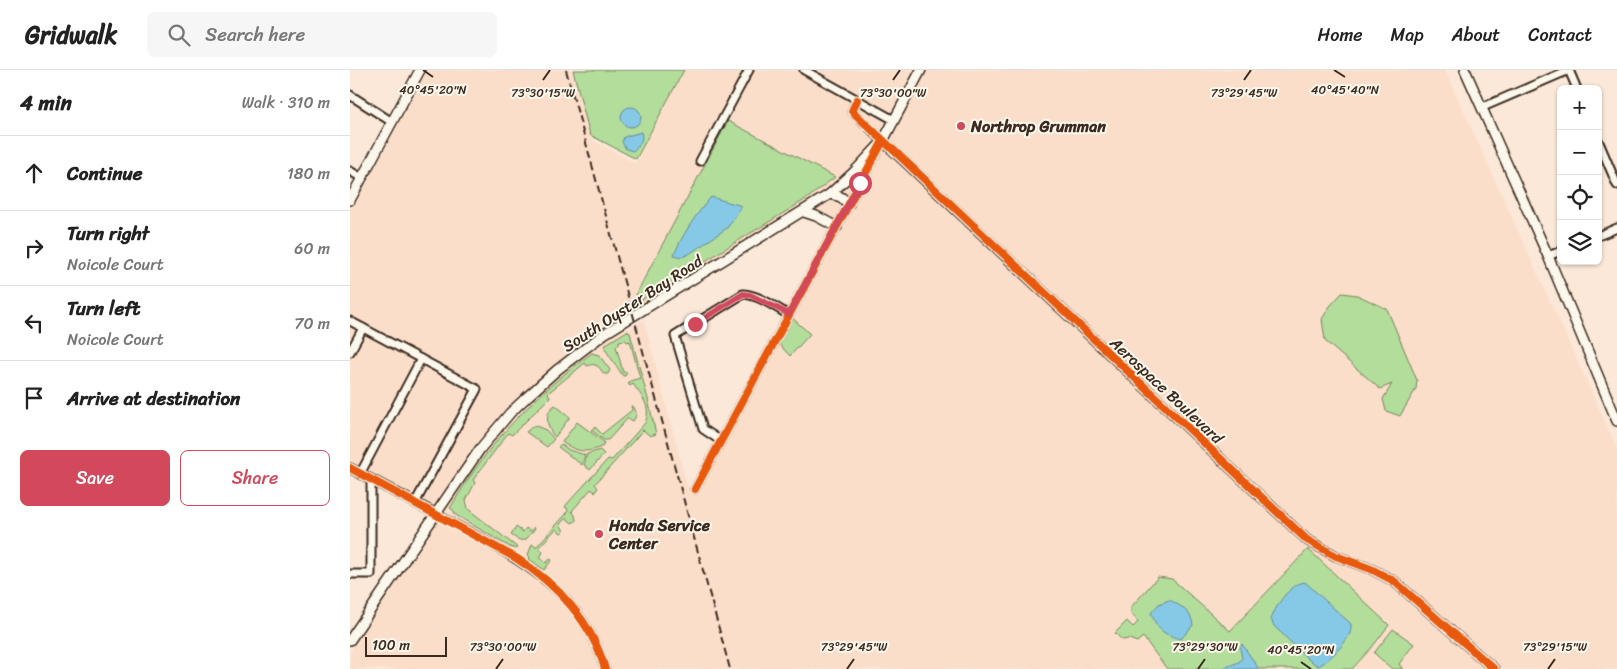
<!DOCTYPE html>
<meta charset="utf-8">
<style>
body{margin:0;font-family:Sriracha,sans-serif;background:#f6f6f6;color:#222}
.controls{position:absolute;right:15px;top:15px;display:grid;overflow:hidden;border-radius:8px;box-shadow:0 1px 4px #0004}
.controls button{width:45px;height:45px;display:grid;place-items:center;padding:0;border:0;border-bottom:1px solid #e0e0e0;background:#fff;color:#222;font:25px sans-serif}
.scale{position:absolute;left:15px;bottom:12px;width:82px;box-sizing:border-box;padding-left:5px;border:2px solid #3b2a1e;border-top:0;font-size:14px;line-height:18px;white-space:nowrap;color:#3b2a1e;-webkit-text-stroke:4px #fbf7ec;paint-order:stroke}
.stop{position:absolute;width:15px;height:15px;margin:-11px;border:4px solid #d1495b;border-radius:50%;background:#fff}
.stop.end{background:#d1495b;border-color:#fff;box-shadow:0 1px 5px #0008}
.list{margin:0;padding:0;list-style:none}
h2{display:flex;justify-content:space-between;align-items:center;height:65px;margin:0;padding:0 20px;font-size:21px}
h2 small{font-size:16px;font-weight:400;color:#767676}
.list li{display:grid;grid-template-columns:32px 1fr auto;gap:15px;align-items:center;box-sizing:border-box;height:75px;padding:0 20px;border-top:1px solid #e0e0e0}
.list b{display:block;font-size:19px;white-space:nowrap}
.list p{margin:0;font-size:16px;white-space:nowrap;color:#767676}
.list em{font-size:16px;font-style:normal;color:#767676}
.actions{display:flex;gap:10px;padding:15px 20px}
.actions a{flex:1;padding:11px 0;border:1px solid #d1495b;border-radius:8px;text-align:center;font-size:18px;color:#d1495b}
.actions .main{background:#d1495b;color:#fff}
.icon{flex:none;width:28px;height:28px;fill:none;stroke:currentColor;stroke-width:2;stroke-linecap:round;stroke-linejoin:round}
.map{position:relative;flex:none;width:1267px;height:599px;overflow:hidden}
header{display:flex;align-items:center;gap:30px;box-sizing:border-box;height:70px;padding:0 25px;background:#fff;border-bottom:1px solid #e0e0e0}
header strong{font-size:24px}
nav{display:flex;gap:28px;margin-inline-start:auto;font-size:18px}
.search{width:350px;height:45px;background:#f6f6f6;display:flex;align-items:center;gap:12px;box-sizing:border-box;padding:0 18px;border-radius:8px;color:#767676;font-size:19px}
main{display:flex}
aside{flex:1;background:#fff}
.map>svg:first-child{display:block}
</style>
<header>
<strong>Gridwalk</strong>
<div class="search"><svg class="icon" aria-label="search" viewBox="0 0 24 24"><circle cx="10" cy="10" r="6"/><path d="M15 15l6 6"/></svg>Search here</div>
<nav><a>Home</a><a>Map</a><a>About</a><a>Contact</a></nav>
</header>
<main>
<aside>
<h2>4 min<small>Walk · 310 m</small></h2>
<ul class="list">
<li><svg class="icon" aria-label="ahead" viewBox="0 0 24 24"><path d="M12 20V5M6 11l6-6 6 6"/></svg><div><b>Continue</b></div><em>180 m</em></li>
<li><svg class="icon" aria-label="right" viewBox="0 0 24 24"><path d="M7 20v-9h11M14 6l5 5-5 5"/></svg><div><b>Turn right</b><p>Noicole Court</p></div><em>60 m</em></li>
<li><svg class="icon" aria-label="left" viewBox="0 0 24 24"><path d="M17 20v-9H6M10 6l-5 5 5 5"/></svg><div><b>Turn left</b><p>Noicole Court</p></div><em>70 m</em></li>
<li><svg class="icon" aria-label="arrive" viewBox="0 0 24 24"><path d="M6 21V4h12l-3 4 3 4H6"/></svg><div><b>Arrive at destination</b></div></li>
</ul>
<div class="actions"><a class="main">Save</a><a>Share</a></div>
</aside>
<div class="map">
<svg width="1267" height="599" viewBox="0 0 1267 599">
<rect width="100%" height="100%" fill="#fbe8d8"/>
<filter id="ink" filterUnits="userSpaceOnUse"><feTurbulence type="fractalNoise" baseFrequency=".02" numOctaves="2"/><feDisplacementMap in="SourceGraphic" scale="10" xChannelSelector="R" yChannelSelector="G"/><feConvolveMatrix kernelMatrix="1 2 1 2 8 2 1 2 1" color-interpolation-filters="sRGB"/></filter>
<g filter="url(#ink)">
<path fill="#fbdeca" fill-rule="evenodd" d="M69 0H1095L1267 378V599H0V582L92 442 0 391V120ZM303 59 285 93 243 70 242 65 286 89ZM447 140 483 159 343 419 337 415 294 250 278 260 273 241 287 234 288 236Z"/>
<g fill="#b2dd9a" stroke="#76845c">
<path d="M223 0H334L286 89 240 65Z"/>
<path d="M378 51 485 107 458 128 290 231 286 224Z"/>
<path d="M992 223 1007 225 1037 239 1067 310 1066 319 1050 346 1036 341 1033 329 1042 314 1030 319 975 271 972 249 980 236Z"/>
<path d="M439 245 460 264 440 286 425 270Z"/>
<path d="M277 261 280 263 298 329 306 364 300 366 293 360 245 414 248 418 245 422 241 419 222 441 225 445 226 451 222 453 216 448 210 454 214 461 211 463 206 459 189 477 193 482 190 488 196 493 200 489 202 490 194 500 179 489 180 487 178 485 182 474 186 477 217 443 218 439 215 437 217 434 258 389 262 390 295 353C302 337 292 327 283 314L280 316 278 314 280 311 290 308 280 271 277 272 275 270 269 271V275L266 276 273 302H277L275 306H273L255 279 256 274Z"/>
<path d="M242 283 249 285 260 300 258 304H254C249 297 246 292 237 296L235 293 198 323 200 327 162 365 158 363 123 410 125 413 116 430 118 439 168 478 166 479 160 477 104 444V441L100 438 102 435C139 372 184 325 242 283Z"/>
<path d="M205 335 220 347 205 367C196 358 194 342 205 335Z"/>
<path d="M281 336H283C287 341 287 346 283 351L278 348 258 370H254L241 360 245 357 252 364 282 340Z"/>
<path d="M227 352 254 372 253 376C237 384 226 382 212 372Z"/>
<path d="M186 356 196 360 204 369 197 377 176 362 182 357Z"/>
<path d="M211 374 219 380 235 385 232 395 208 377Z"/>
<path d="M250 380 254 384 240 400 234 395 237 384Z"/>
<path d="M166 457 173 462 176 458 180 461 184 457 185 458C176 470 175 475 161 465Z"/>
<path d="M958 479 1039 555 1023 576 1002 599H817L793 567 787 572 779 569 772 570 765 563 777 551 783 557 788 552 781 543V537L808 507 822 509 880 561Z"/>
<path d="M1043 559 1064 574 1049 594 1053 599H1042L1024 583Z"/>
</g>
<g fill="#86c9e7" stroke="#688997">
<circle cx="281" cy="47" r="10"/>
<path d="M291 62C294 70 289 76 283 81L276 79 272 72 274 67Z"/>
<path d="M361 127 392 136 377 158 339 184 332 187 324 185C333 163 346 145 361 127Z"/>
<path d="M955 512 1001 554C1001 557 1001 560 1000 563 997 572 977 593 968 596L958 589 924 556 921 549C926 536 939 514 955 512Z"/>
<path d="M819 530C830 535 842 542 843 555L831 569C813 564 808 561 801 543L809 534Z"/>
<path d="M892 574 909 599H871L889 592 892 588 890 578Z"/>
</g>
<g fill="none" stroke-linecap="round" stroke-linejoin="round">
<defs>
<g id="street">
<path d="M454 0 544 50"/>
<path d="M1219 0 1227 19"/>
<path d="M0 25 42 52"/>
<path d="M1133 37 1219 0"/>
<path d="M1248 70 1267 115"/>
<path d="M350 91 399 0"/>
<path d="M0 101 12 108"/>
<path d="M1248 166 1267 158"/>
<path d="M1198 186 1211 181"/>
<path d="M0 251 127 319 65 433"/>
<path d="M0 282 13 258"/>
<path d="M371 371 353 359 325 266 393 224C409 225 425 237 439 245"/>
<path d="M10 404 71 289"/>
<path d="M345 419 533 71 502 41 507 30"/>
<path d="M86 444C156 483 231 514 255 599"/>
<path d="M0 504H21V410"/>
</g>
<g id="secondary">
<path d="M1115 0 1198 186 1267 351"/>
<path d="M533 71 957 470 986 486 1021 499 1044 511 1144 599"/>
<path d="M480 124 491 127 499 134"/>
<path d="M0 130 70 0"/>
<path d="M454 142 466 146 487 157"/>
<path d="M0 398 86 444"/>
<path d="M0 570 130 379 160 343 178 326 207 300 254 264 480 124 504 102 533 71 571 0"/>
</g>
</defs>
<use href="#street" stroke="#3b2a1e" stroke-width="11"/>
<use href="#secondary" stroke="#3b2a1e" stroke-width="12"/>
<use href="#street" stroke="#fbf7ec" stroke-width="7"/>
<use href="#secondary" stroke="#fbf7ec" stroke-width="9"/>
<path stroke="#3b2a1e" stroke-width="2" stroke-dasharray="8 4" stroke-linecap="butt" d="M216 0 380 599"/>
<defs>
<g id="cycleway">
<path d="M507 30 502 41 957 470 986 486 1021 499 1044 511 1144 599"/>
<path d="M0 398 166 488C207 514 242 552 255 599"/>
<path d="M345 419 533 71"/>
</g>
</defs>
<use href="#cycleway" stroke="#fbf7ec" stroke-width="11"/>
<use href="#cycleway" stroke="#e8590c" stroke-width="8"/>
</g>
</g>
<g fill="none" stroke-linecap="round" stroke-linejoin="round" filter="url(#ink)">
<path stroke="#d1495b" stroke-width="6" d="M345 254 393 224 400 225 439 244 510 113"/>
</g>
<path fill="none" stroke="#3b2a1e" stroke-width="2" d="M73 0 83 7M984 0 995 7M193 10 200 0M543 10 550 0M894 10 901 0M951 592 961 599M146 599 153 589M497 599 504 589M848 599 855 589M1198 599 1205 589"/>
<g fill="#d1495b" stroke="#fbf7ec" stroke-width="2">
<circle cx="611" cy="56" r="5"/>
<circle cx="249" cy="464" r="5"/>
</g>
<g text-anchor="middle" stroke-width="4" stroke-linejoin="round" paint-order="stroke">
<g font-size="16" font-weight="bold" fill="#3b2a1e" stroke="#fbf7ec" text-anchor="start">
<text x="621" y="62">Northrop Grumman</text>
<text x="259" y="461">Honda Service<tspan x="259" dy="18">Center</tspan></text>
</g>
<g font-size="16" fill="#3b2a1e" stroke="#fbf7ec">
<text transform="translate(282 233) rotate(-33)" y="6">South Oyster Bay Road</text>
<text transform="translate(817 320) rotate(43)" y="6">Aerospace Boulevard</text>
</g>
</g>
<g font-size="12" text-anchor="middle" fill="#3b2a1e" stroke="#fbf7ec" stroke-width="4" stroke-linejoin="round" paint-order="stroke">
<text x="995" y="24">40°45'40"N</text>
<text x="83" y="24">40°45'20"N</text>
<text x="193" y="27">73°30'15"W</text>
<text x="543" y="27">73°30'00"W</text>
<text x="894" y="27">73°29'45"W</text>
<text x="153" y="581">73°30'00"W</text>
<text x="504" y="581">73°29'45"W</text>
<text x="855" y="581">73°29'30"W</text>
<text x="1205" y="581">73°29'15"W</text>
<text x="951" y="584">40°45'20"N</text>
</g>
</svg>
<div class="controls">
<button>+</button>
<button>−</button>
<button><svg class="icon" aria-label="locate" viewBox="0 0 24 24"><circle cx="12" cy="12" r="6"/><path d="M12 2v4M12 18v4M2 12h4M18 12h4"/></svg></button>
<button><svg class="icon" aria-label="layers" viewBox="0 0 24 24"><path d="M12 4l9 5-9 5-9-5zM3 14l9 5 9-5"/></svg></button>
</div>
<div class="scale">100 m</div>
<div class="stop" style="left:510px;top:113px"></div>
<div class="stop end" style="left:345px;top:254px"></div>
</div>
</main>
